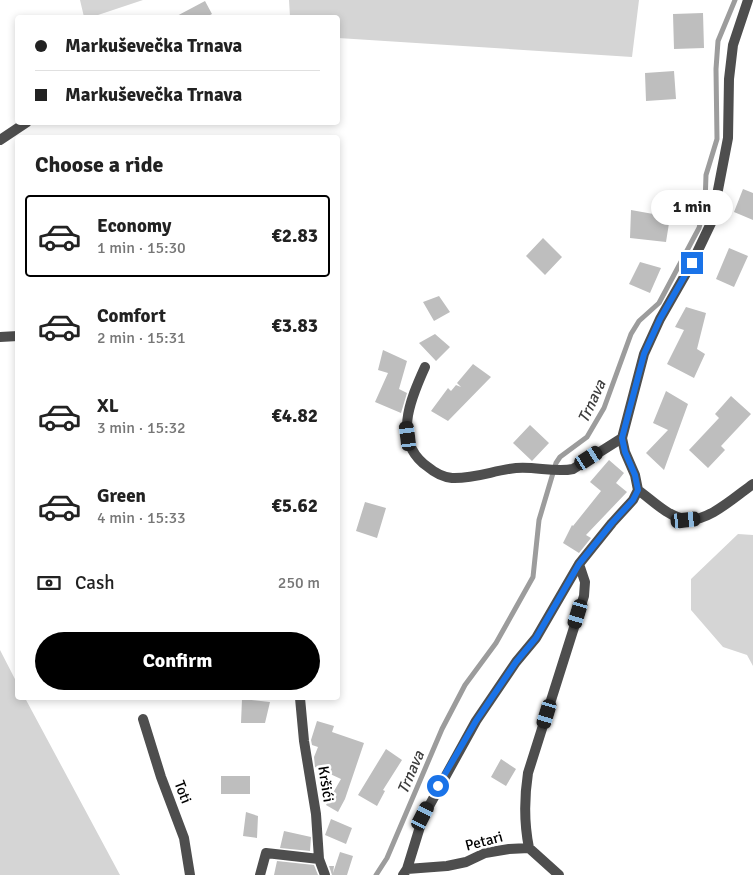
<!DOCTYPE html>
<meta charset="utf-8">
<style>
body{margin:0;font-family:Signika,sans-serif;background:#f2f2f2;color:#222;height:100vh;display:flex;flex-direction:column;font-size:19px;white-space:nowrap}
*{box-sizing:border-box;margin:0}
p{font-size:16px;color:#767676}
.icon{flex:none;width:28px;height:28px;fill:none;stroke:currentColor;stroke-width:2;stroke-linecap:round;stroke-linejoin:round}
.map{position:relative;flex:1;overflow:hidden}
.sheet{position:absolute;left:15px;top:135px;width:325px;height:565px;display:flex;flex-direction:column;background:#fff;border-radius:5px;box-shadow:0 2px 8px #0003}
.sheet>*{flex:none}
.banner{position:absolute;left:15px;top:15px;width:325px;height:110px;border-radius:5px;box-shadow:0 2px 8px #0003;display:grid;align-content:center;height:110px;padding:0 20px;background:#fff}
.end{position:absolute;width:22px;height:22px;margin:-11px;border:6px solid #1a73e8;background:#fff;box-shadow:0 0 0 2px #fff}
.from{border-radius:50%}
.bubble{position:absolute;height:35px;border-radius:18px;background:#fff;box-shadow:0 2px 8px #0003;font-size:16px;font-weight:700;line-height:35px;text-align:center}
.car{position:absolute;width:15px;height:30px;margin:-15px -8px;border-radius:6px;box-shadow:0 0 4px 1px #0007;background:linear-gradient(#222 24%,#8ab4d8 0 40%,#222 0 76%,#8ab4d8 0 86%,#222 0)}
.banner b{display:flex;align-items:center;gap:18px;height:48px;font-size:19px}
.banner b+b{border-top:1px solid #e0e0e0}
.banner i{width:12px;height:12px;background:#222}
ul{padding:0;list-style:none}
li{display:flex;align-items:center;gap:15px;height:82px;margin:0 10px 8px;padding:0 10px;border:2px solid transparent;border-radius:5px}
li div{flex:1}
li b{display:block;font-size:19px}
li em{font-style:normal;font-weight:700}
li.selected{border-color:#000}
li>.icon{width:45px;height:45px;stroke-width:1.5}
h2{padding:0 20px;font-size:22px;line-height:60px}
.pay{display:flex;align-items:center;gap:12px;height:55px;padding:0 20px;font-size:19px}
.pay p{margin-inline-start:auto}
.primary-button{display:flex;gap:10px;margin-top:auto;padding:10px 20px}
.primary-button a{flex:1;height:58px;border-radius:30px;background:#000;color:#fff;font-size:20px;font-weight:700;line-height:58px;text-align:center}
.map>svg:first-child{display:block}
.green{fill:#d5d5d5}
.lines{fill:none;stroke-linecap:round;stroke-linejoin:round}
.stream{stroke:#9c9c9c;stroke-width:5}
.building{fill:#bebebe}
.minor{stroke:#4e4e4e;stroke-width:10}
.route{stroke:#1a73e8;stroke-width:6}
.labels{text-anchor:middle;stroke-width:5;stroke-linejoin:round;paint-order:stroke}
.street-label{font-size:15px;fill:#000;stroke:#fff}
.water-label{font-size:16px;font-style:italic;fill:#3d3d3d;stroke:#fff}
</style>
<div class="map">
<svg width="753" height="875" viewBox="0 0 753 875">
<rect width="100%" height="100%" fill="#fff"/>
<!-- green -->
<path class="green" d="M80,0H143L89,18L84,17Z
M289,0H639L632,57L338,38V18L290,17Z
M738,534L753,535V666L747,655L723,647L691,610V579Z
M0,650L17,683L18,698H25L120,875H0Z"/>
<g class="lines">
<!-- stream -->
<path class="stream" d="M376,875L387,858L442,729L465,685L496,643L533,577L539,520L556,463L560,457L587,437L604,408L631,334L639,321L659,303L699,228L705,204L706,175L717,139L716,69L718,41L735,0"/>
</g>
<!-- building -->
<path class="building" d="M205,1L212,14L205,18H173Z
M703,13L704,48L674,49L673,14Z
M674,71L676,99L646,101L645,73Z
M743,189L753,193V220L734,212Z
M631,210L670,217L666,242L630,238Z
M543,238L562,257L545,275L526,256Z
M729,248L748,256L734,287L716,279Z
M640,262L661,268L650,293L629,284Z
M439,296L450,312L434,321L423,302Z
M686,307L706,313L697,349L705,354L694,378L667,364L684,330L675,327Z
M435,334L450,347L436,361L419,343Z
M383,350L407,361L399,389L407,393L401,413L375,402L388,373L378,370Z
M473,364L491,377L448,421L431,411L448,388L451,391L456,385L461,387L457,383Z
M666,391L688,404L664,470L646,453L668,430L653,423Z
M731,396L751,414L721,446L725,450L708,468L689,450L719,418L715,414Z
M530,425L549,443L532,461L513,443Z
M609,460L624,473L616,483L627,492L586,535L591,538L579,553L563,543L572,525L573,526L601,491L590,482Z
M365,502L386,508L377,538L356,531Z
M242,699L270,702L265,723H241Z
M317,721L334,726L332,732L364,743L345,799L338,812L326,805L341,779L315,767L314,757L318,747L312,745L311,740Z
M386,749L402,760L383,790L385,791L377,806L358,795Z
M501,759L516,769L506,786L491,777Z
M221,776H250V794H221Z
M246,812L258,816L257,838L243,836Z
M331,819L352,828L346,844L325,835Z
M284,831L311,837L310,851L280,848Z
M340,852L353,856L347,875H332L329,866H334L333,873Z
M277,861L314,865L318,875H274Z"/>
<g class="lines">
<!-- minor -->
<path class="minor" d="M0,140L27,122
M0,337L18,336
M425,367C410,400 392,442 428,467C435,473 443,477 452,478C474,479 495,470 516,468C535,466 555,473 573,469L622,438
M638,490C652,500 667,516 685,519C706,524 736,496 753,484
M300,698L304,741L316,814L319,859L325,875
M143,719L161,777L184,838L190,875
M529,848C524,823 524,799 528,773L584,596L585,582L579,564
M407,869L447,866L466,862L485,853L509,849L529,848L559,875
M260,875L266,853L319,859
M403,875L407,869L423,817L476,721L516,662L536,638L579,564L612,523L633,500L638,490L635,475L625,452L622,438L644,354L660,319L692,263L712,221L728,138L729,79L733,45L748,0"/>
</g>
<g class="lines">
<!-- route -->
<path class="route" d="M438,786L476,721L516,662L536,638L579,564L612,523L633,500L638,490L635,475L625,452L622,438L644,354L660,319L692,263"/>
</g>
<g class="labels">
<!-- street labels -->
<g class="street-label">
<text transform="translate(326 784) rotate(81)" y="5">Kršići</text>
<text transform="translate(183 792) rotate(69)" y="5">Toti</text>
<text transform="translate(484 841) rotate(-15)" y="5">Petari</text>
</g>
<!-- water labels -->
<g class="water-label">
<text transform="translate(591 401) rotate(-65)" y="6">Trnava</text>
<text transform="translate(410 772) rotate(-67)" y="6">Trnava</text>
</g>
</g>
</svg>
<i class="end from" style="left:438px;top:786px"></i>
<i class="end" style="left:692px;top:263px"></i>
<div class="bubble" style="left:651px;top:190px;width:82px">1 min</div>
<i class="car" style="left:408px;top:436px;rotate:353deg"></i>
<i class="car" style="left:589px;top:458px;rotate:57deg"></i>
<i class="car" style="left:686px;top:520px;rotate:84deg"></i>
<i class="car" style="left:578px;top:614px;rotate:197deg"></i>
<i class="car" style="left:547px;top:714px;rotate:197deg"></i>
<i class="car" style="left:423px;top:816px;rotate:27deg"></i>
<div class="banner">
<b><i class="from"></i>Markuševečka Trnava</b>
<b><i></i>Markuševečka Trnava</b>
</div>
<section class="sheet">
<h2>Choose a ride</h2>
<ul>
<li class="selected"><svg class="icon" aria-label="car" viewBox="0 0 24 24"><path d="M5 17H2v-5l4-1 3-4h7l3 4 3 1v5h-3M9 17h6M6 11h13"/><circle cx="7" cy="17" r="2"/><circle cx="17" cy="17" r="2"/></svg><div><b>Economy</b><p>1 min · 15:30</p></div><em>€2.83</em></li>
<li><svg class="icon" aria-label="car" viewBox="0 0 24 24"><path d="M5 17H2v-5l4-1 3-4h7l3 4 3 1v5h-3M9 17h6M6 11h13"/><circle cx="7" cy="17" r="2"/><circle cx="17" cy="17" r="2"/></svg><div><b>Comfort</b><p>2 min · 15:31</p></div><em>€3.83</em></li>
<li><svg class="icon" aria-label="car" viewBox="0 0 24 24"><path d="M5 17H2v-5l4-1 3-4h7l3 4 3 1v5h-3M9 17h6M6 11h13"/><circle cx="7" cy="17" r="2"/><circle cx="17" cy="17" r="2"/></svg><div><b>XL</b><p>3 min · 15:32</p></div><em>€4.82</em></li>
<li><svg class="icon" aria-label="car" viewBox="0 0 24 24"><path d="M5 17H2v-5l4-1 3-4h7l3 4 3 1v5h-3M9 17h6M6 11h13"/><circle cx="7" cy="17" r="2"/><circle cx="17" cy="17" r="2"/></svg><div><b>Green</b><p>4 min · 15:33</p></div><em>€5.62</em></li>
</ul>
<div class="pay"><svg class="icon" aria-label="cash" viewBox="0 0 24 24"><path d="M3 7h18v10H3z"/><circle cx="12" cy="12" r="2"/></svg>Cash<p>250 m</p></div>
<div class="primary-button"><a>Confirm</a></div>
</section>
</div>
